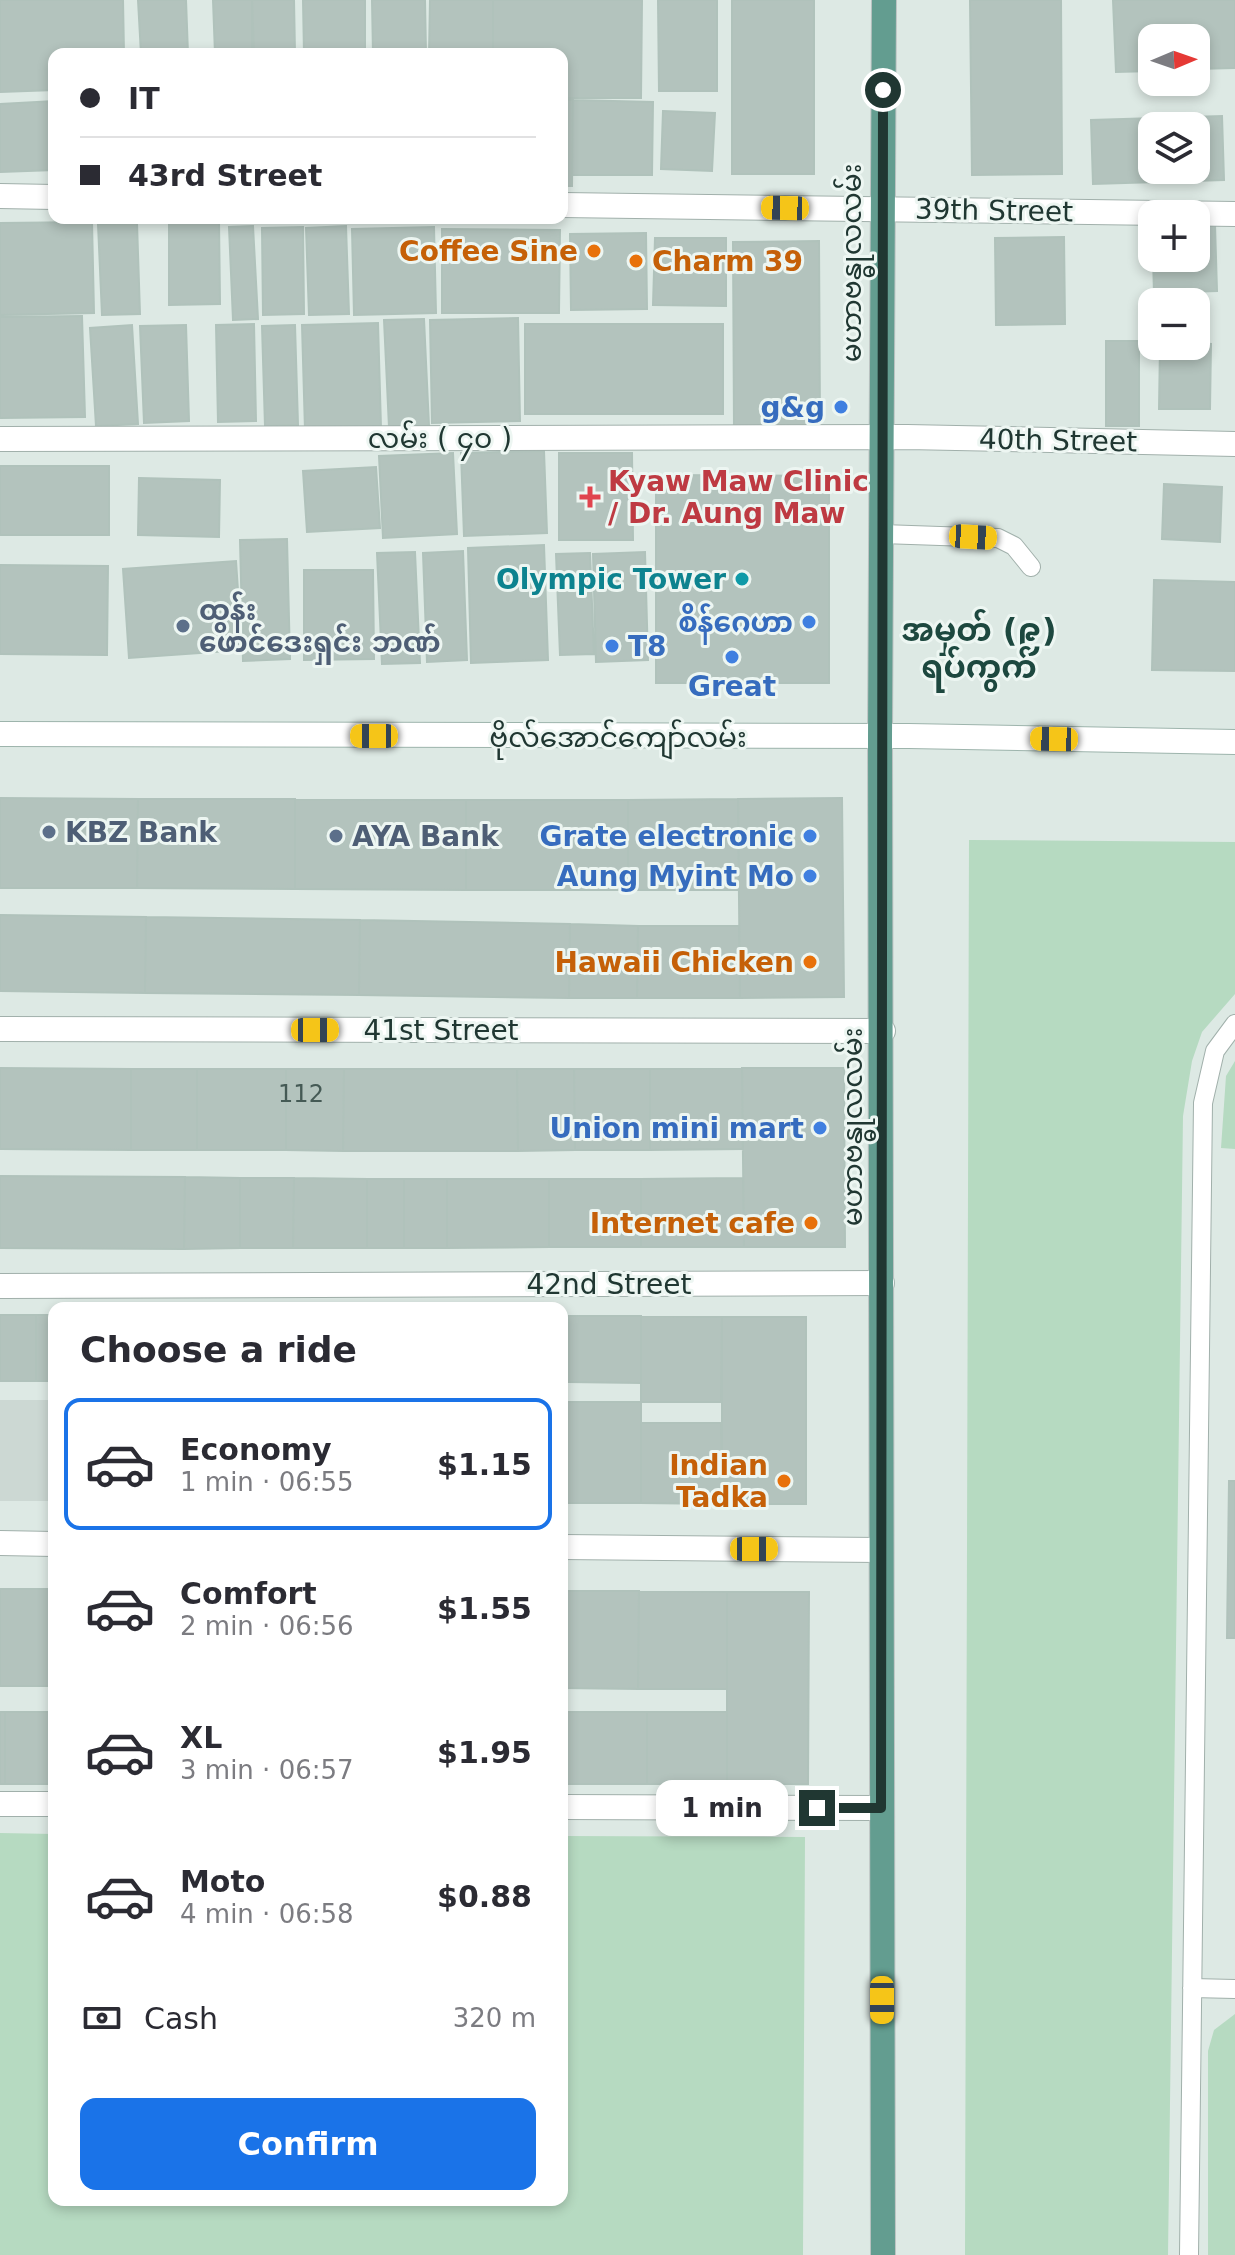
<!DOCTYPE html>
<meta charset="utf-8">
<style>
body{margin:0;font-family:"DejaVu Sans","Noto Sans Myanmar",sans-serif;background:#f7f7f7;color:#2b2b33;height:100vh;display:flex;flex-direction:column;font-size:30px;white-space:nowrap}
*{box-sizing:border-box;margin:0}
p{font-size:26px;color:#7c7c81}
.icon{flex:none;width:44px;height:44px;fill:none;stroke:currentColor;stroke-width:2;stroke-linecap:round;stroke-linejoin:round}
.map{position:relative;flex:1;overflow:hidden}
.sheet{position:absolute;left:48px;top:1302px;width:520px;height:904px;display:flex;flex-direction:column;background:#fff;border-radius:16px;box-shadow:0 4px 12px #0003}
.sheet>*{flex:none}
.banner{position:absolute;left:48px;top:48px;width:520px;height:176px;border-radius:16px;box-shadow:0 4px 12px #0003;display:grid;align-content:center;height:176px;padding:0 32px;background:#fff}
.needle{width:52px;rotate:88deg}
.tools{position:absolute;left:1138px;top:24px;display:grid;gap:16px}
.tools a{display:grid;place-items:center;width:72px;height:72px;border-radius:16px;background:#fff;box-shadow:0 4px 12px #0003;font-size:40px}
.end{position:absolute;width:36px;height:36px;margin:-18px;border:10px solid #203732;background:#fff;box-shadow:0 0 0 4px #fff}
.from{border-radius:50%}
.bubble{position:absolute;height:56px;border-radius:16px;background:#fff;box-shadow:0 4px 12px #0003;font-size:26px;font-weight:600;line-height:56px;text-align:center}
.car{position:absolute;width:24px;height:48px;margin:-24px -12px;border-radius:10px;box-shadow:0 0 6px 2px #0007;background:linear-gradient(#f5c518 24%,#345 0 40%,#f5c518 0 76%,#345 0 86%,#f5c518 0)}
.banner b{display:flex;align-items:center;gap:28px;height:76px;font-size:30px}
.banner b+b{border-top:2px solid #e1e1e2}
.banner i{width:20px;height:20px;background:#2b2b33}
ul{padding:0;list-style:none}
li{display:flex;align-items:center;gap:24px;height:132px;margin:0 16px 12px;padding:0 16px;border:4px solid transparent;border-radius:16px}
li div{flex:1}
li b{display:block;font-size:30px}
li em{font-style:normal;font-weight:600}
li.selected{border-color:#1a73e8}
li>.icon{width:72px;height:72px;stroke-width:1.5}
h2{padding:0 32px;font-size:36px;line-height:96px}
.pay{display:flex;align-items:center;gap:20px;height:88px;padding:0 32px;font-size:30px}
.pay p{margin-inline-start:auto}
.cta{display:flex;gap:16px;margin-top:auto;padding:16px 32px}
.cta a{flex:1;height:92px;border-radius:16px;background:#1a73e8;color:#fff;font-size:32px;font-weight:600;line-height:92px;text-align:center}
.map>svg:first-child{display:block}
.built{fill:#ccd8d3}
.green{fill:#b6dac1}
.building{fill:#b3c3bd;stroke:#b0c2bb;stroke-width:2;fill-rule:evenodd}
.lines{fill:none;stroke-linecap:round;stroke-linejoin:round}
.service-casing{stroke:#a1b0ab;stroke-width:20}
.minor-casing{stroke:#a1b0ab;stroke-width:26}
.tertiary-casing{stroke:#a1b0ab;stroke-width:26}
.secondary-casing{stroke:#9db4ac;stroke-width:26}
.primary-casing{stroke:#bcc3c2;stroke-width:26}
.service{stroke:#fff;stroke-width:18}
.minor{stroke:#fff;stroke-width:24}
.tertiary{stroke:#fff;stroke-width:24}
.secondary{stroke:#fff;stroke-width:24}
.primary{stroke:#639d90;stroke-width:24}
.route{stroke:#203732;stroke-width:10}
.food-dot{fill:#e8710a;stroke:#edf6f2;stroke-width:3}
.shop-dot{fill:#3f7fe0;stroke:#edf6f2;stroke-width:3}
.health-dot{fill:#e0444e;stroke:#edf6f2;stroke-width:3}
.culture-dot{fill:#0f9aa8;stroke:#edf6f2;stroke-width:3}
.service-dot{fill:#5c6f8a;stroke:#edf6f2;stroke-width:3}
.labels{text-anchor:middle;stroke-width:6;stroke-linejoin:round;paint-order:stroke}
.number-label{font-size:24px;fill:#455a55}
.street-label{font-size:28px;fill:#203732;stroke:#edf6f2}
.food-label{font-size:28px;font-weight:bold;fill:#c56008;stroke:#edf6f2;text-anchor:end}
.shop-label{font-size:28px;font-weight:bold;fill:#366cbe;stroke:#edf6f2;text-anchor:end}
.health-label{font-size:28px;font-weight:bold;fill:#be3a42;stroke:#edf6f2;text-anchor:start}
.culture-label{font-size:28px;font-weight:bold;fill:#0d838f;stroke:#edf6f2;text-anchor:end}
.service-label{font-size:28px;font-weight:bold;fill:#4e5e75;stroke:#edf6f2;text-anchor:start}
.quarter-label{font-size:32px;font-weight:bold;fill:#1d483f;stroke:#edf6f2}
</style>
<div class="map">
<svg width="1235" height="2255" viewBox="0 0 1235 2255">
<rect width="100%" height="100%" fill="#dde9e4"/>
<!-- built -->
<path class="built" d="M0,1400H54V1501H0Z"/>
<!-- green -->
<path class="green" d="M969,840L1235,842V994L1202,1032L1192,1061L1183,1116L1168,2255H965Z
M1235,1061V1149L1221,1148L1226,1076Z
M0,1833L54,1834V2200H562V1836L805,1837L803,2255H0Z
M1235,2014V2255H1208V2051L1214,2030Z"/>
<!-- building -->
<path class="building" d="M0,0H123L124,54H54V90L0,92Z
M138,0H186L188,54H141Z
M213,0H252L254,54H215Z
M252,0H294L295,54H252Z
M303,0H365V54H304Z
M372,0H425L426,54H373Z
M430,0H493V54H429Z
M493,0H642L641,98H562V54H493Z
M658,0H717V91H659Z
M732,0H814V174H732Z
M970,0H1061L1062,174L972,175Z
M1113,0H1235V68L1196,69V38H1152V71L1116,72Z
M562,100H573L572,186H562Z
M573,100L653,102L652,175H572Z
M54,101V170L0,172V104Z
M663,111L715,113L712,171L661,169Z
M1222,116L1224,180L1093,184L1091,120ZM1152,126H1196V170H1152Z
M219,220L220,304L169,305V221Z
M92,222L94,313L0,315V223Z
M137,223L140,314L102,315L98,224Z
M1215,225L1217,291L1154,293L1153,258H1196V226Z
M253,226L258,319L233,320L229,227Z
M346,226L349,314L309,315L306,228Z
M303,227L304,314L263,315L262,228Z
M434,227L436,313L354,315L352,229Z
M442,229L560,230L559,313H442Z
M646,233L647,309L571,310L570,234Z
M1064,237L1065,324L996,325L995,238Z
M655,238H726V306L653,305Z
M819,241L820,427L734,428L733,242Z
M82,316L85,417L0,418V317Z
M518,318L520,421L432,423L430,320Z
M424,319L429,426L389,427L384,320Z
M378,323L381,428L305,430L302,325Z
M254,324L256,421L218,422L216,325Z
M525,324H723V414H525Z
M132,325L138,424L96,426L90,328Z
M186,325L189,421L144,423L140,326Z
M295,325L298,425L265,426L262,326Z
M1106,341H1139V426H1106Z
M1196,343L1211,344L1210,409H1159L1160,346Z
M544,451L547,533L464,536L461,453Z
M453,453L457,534L383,538L379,456Z
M559,453H632L633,540H559Z
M0,466H109V535H0Z
M376,467L380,528L307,532L303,471Z
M656,475L829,476V683H656Z
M139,478L220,480L219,537L138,535Z
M1164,484L1222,487L1220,542L1162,539Z
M287,539L290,659L243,661L240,540Z
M544,545L548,660L471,663L468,548Z
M463,551L467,660L427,662L423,553Z
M415,552L420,663L382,664L377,553Z
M645,552L648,660L596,662L593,554Z
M590,553L594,654L560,655L556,554Z
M236,561L242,650L129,658L123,569Z
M0,565L108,566L107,655L0,654Z
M304,570H373L374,659L304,660Z
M1154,580L1235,582V671L1152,670Z
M0,798L138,799L137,888H0Z
M842,798L844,997L740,998L738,799Z
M138,799H295V889L137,888Z
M295,799L466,800V890L295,889Z
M738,799L739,890H628V800Z
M466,800H628V890H466Z
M0,915L146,917L145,993L0,991Z
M146,917L360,920L359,995L145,993Z
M360,920L570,924L569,998L359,995Z
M570,924L638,926L637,998H569Z
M638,926H739L740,998H637Z
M0,1068L131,1069V1150L0,1149Z
M742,1068H844L845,1247H744Z
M742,1068L743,1149L650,1150V1069Z
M131,1069H197V1150H131Z
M197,1069H286V1150H197Z
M286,1069H344L343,1151L286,1150Z
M344,1069H517L518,1151H343Z
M517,1069H574L575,1150L518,1151Z
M574,1069H650V1150H575Z
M0,1176L185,1177L184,1249L0,1248Z
M185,1177L240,1178V1248L184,1249Z
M240,1178H294L293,1248H240Z
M294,1178L367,1179V1248H293Z
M743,1178L744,1247H641V1179Z
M367,1179H404V1248H367Z
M404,1179H447V1248H404Z
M447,1179H549V1247L447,1248Z
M549,1179H641V1247H549Z
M0,1315H36V1381H0Z
M36,1315H54V1381H36Z
M569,1316H641V1383L569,1382Z
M641,1316L722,1317L721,1402H641Z
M722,1317H806V1504H722Z
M562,1402H641V1503H562Z
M641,1423H721L722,1504L641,1503Z
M1229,1481H1235V1638H1227Z
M0,1589H54V1686H0Z
M562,1591H639L638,1689L562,1688Z
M639,1591L727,1592V1689H638Z
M727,1592H809L808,1784H727Z
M0,1712H5V1784H0Z
M5,1712H54V1784H5Z
M562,1712H647V1784H562Z
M647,1712H727V1784H647Z"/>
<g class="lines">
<defs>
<path id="service" d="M882,534L998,538L1014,546L1031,567
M1192,1988L1235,1989
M1189,2255L1203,1103L1215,1051L1235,1024"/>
<path id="minor" d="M0,196L54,197
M562,205L1235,214
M0,439L907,437L1235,444
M0,1029L883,1031
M0,1286L882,1283
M0,1804H54
M562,1807L881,1808"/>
<path id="tertiary" d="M0,1543L54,1544
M562,1547L881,1550"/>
<path id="secondary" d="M0,734L909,736L1235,742"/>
<path id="primary" d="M883,2255L880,738L884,0"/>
</defs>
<!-- service casing -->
<use href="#service" class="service-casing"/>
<!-- minor casing -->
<use href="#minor" class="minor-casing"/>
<!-- tertiary casing -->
<use href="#tertiary" class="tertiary-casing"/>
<!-- secondary casing -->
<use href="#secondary" class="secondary-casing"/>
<!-- primary casing -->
<use href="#primary" class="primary-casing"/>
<!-- service -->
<use href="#service" class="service"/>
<!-- minor -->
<use href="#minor" class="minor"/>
<!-- tertiary -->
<use href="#tertiary" class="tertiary"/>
<!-- secondary -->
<use href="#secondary" class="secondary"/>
<!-- primary -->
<use href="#primary" class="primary"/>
</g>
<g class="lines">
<!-- route -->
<path class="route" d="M817,1808H881L883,90"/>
</g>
<!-- markers -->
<g class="food-dot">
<circle cx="594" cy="251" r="8"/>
<circle cx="636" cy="261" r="8"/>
<circle cx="810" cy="962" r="8"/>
<circle cx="811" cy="1223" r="8"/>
<circle cx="784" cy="1481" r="8"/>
</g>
<g class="shop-dot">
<circle cx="841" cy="407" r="8"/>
<circle cx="809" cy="622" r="8"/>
<circle cx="612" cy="646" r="8"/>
<circle cx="732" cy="657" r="8"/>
<circle cx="810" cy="836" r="8"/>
<circle cx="810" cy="876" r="8"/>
<circle cx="820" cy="1128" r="8"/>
</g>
<path class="health-dot" d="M586 485h8v8h8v8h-8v8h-8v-8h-8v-8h8z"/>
<circle class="culture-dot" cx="742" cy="579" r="8"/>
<g class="service-dot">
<circle cx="183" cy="626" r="8"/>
<circle cx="49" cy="832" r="8"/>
<circle cx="336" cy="836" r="8"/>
</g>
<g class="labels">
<!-- number labels -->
<g class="number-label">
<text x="301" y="1102">112</text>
</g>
<!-- street labels -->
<g class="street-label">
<text transform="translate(994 210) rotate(1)" y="10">39th Street</text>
<text transform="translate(851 263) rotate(-90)" y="10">မဟာဗန္ဓုလလမ်း</text>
<text x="440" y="448">လမ်း ( ၄၀ )</text>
<text transform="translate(1058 440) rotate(1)" y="10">40th Street</text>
<text x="618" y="747">ဗိုလ်အောင်ကျော်လမ်း</text>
<text x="441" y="1040">41st Street</text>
<text transform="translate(852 1127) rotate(-90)" y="10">မဟာဗန္ဓုလလမ်း</text>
<text x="609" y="1294">42nd Street</text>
</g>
<!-- food labels -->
<g class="food-label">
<text x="578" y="261">Coffee Sine</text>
<text x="652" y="271" text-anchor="start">Charm 39</text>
<text x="794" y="972">Hawaii Chicken</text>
<text x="795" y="1233">Internet cafe</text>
<text x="768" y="1475">Indian<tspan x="768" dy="32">Tadka</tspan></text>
</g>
<!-- shop labels -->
<g class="shop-label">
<text x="825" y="417">g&amp;g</text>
<text x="793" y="632">စိန်ဂေဟာ</text>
<text x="628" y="656" text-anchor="start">T8</text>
<text x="732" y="696" text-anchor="middle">Great</text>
<text x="794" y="846">Grate electronic</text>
<text x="794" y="886">Aung Myint Mo</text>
<text x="804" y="1138">Union mini mart</text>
</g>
<!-- health labels -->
<g class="health-label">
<text x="608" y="491">Kyaw Maw Clinic<tspan x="608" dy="32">/ Dr. Aung Maw</tspan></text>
</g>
<!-- culture labels -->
<g class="culture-label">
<text x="726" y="589">Olympic Tower</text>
</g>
<!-- service labels -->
<g class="service-label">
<text x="199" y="620">ထွန်း<tspan x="199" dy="32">ဖောင်ဒေးရှင်း ဘဏ်</tspan></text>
<text x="65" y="842">KBZ Bank</text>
<text x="352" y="846">AYA Bank</text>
</g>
<!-- quarter labels -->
<g class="quarter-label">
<text x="979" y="641">အမှတ် (၉)<tspan x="979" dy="37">ရပ်ကွက်</tspan></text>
</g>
</g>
</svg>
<div class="tools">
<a><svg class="needle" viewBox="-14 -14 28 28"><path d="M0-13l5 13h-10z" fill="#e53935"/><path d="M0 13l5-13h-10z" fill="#7c7c81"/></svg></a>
<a><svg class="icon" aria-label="layers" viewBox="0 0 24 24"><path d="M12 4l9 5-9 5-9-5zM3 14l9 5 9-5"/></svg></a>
<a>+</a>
<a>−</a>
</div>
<i class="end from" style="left:883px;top:90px"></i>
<i class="end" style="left:817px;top:1808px"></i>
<div class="bubble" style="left:656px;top:1780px;width:132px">1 min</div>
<i class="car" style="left:785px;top:208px;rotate:271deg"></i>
<i class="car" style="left:973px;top:537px;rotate:93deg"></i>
<i class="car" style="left:374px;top:736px;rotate:270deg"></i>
<i class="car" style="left:1054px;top:739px;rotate:271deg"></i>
<i class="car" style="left:315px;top:1030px;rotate:90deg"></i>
<i class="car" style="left:754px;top:1549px;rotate:90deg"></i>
<i class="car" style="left:882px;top:2000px;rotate:180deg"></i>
<div class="banner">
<b><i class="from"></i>IT</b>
<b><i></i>43rd Street</b>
</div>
<section class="sheet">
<h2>Choose a ride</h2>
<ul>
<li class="selected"><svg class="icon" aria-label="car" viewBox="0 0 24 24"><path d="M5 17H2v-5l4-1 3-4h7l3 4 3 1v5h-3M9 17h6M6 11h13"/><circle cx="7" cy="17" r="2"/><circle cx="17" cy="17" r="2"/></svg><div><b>Economy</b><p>1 min · 06:55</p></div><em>$1.15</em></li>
<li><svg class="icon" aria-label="car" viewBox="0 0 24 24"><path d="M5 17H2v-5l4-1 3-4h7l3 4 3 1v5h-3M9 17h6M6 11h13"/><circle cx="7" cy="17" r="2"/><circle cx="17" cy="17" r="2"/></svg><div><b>Comfort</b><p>2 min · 06:56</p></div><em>$1.55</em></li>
<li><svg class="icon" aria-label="car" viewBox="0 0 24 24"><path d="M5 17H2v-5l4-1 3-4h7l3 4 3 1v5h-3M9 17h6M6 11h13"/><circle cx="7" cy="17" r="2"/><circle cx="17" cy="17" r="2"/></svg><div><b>XL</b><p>3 min · 06:57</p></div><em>$1.95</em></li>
<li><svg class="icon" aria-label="car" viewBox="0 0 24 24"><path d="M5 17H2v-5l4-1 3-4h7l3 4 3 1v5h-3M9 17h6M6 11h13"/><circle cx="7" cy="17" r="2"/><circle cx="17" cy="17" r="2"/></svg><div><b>Moto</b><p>4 min · 06:58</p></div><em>$0.88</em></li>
</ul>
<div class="pay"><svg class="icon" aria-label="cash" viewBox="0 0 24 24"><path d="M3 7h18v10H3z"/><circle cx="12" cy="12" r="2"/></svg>Cash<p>320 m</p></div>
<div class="cta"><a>Confirm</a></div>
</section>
</div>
